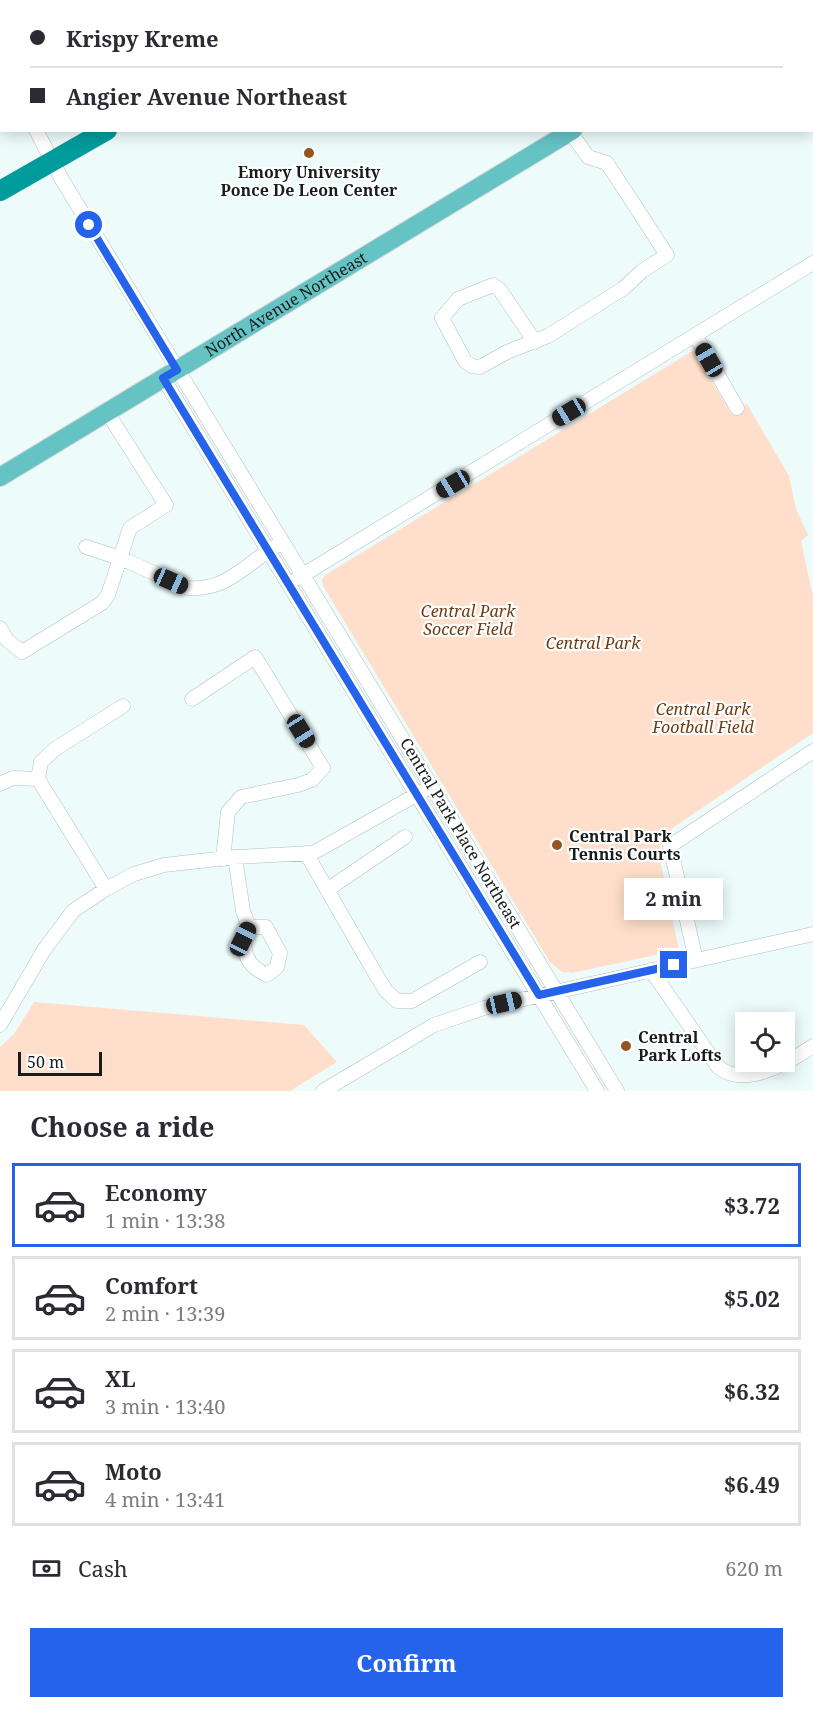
<!DOCTYPE html>
<meta charset="utf-8">
<style>
body{margin:0;font-family:"Noto Serif",serif;background:#f2f2f3;color:#2b2b33;height:100vh;display:flex;flex-direction:column;font-size:22px;white-space:nowrap}
*{box-sizing:border-box;margin:0}
p{font-size:20px;color:#7c7c81}
.icon{flex:none;width:33px;height:33px;fill:none;stroke:currentColor;stroke-width:2;stroke-linecap:round;stroke-linejoin:round}
.map{position:relative;height:1091px;overflow:hidden}
.sheet{display:flex;flex-direction:column;background:#fff;flex:1}
.sheet>*{flex:none}
.hud{position:absolute;left:0px;top:0px;width:813px;height:132px;box-shadow:0 3px 15px #0003;display:grid;align-content:center;height:132px;padding:0 30px;background:#fff}
.controls{position:absolute;left:735px;top:1012px;display:grid;gap:12px}
.controls a{display:grid;place-items:center;width:60px;height:60px;border-radius:0px;background:#fff;box-shadow:0 3px 15px #0003;font-size:30px}
.scale{position:absolute;left:18px;bottom:15px;width:84px;box-sizing:border-box;padding-left:6px;border:3px solid #171c1c;border-top:0;font-size:16px;line-height:21px;white-space:nowrap;color:#171c1c;-webkit-text-stroke:4px #fff;paint-order:stroke}
.end{position:absolute;width:27px;height:27px;margin:-14px;border:8px solid #2563eb;background:#fff;box-shadow:0 0 0 3px #fff}
.from{border-radius:50%}
.bubble{position:absolute;height:42px;border-radius:0px;background:#fff;box-shadow:0 3px 15px #0003;font-size:20px;font-weight:700;line-height:42px;text-align:center}
.car{position:absolute;width:18px;height:36px;margin:-18px -9px;border-radius:8px;box-shadow:0 0 4px 2px #0007;background:linear-gradient(#222 24%,#8ab4d8 0 40%,#222 0 76%,#8ab4d8 0 86%,#222 0)}
.hud b{display:flex;align-items:center;gap:21px;height:57px;font-size:22px}
.hud b+b{border-top:2px solid #e1e1e2}
.hud i{width:15px;height:15px;background:#2b2b33}
ul{padding:0;list-style:none}
li{display:flex;align-items:center;gap:18px;height:84px;margin:0 12px 9px;padding:0 18px;border:3px solid #e1e1e2;border-radius:0px}
li div{flex:1}
li b{display:block;font-size:22px}
li em{font-style:normal;font-weight:700}
li.current{border-color:#2563eb}
li>.icon{width:54px;height:54px;stroke-width:1.5}
h2{padding:0 30px;font-size:27px;line-height:72px}
.pay{display:flex;align-items:center;gap:15px;height:66px;padding:0 30px;font-size:22px}
.pay p{margin-inline-start:auto}
.primary-button{display:flex;gap:12px;margin-top:auto;padding:12px 30px}
.primary-button a{flex:1;height:69px;border-radius:0px;background:#2563eb;color:#fff;font-size:24px;font-weight:700;line-height:69px;text-align:center}
.map>svg:first-child{display:block}
.built{fill:#d9f1f0}
.green{fill:#ffdfcb}
.lines{fill:none;stroke-linecap:round;stroke-linejoin:round}
.minor-casing{stroke:#b0bebe;stroke-width:15}
.major-casing{stroke:#d5d6d6;stroke-width:20}
.highway-casing{stroke:#d5d6d6;stroke-width:21}
.minor{stroke:#fff;stroke-width:14}
.major{stroke:#66c3c4;stroke-width:18}
.highway{stroke:#009b9c;stroke-width:20}
.route{stroke:#2563eb;stroke-width:8}
.poi-dot{fill:#955420;stroke:#fff;stroke-width:2}
.labels{text-anchor:middle;stroke-width:4.5;stroke-linejoin:round;paint-order:stroke}
.poi-label{font-size:16px;font-weight:bold;fill:#171c1c;stroke:#fff;text-anchor:start}
.street-label{font-size:16px;fill:#171c1c;stroke:#fff}
.park-label{font-size:16px;font-style:italic;fill:#6d3b11;stroke:#fff}
</style>
<div class="map">
<svg width="813" height="1091" viewBox="0 0 813 1091">
<rect width="100%" height="100%" fill="#edfbfb"/>
<!-- built -->
<path class="built" d="M504,0H735L505,2Z"/>
<!-- green -->
<path class="green" d="M694,350L731,414L747,404L789,476L796,509L808,535L801,541L813,596V733L674,827L662,838L659,855L679,950L572,973L562,972L550,962L323,586L322,579L325,575Z
M34,1002L304,1025L337,1062L290,1091H0V1047L14,1034Z"/>
<g class="lines">
<defs>
<path id="minor" d="M286,0L287,2
M487,0L488,2
M0,72L2,74
M36,130L61,178L617,1091
M695,335L737,408
M535,342L500,290L493,285L458,299L442,318L465,361L472,366L480,367L507,352L548,336L624,288L642,271L667,255L607,163L588,157L569,130
M163,378L597,1091
M86,547L120,558L188,588C227,591 244,565 276,546
M298,578L813,263
M0,628L7,640L22,652L102,603L108,595L130,528L166,505L107,412
M192,699L255,657L323,768L312,780L298,785L241,797L228,812L223,859
M38,779L41,762L55,749L123,706
M0,784L13,778L38,779L106,889
M306,853L375,973L386,991L397,1001H412L480,962
M235,857L243,911L249,927C239,948 246,966 267,975L277,967L280,953L266,927H249
M327,890L405,837
M696,960L670,846L813,751
M651,970L718,1067C745,1089 789,1062 813,1046
M0,1025L44,950L73,911L106,889L134,874L164,865L235,857L313,853L423,791
M323,1091L434,1025L484,1008L813,934"/>
<g id="major">
<path d="M784,2L787,0"/>
<path id="s1" d="M0,477L573,130"/>
</g>
<path id="highway" d="M380,2L382,0
M0,191L107,130"/>
</defs>
<!-- minor casing -->
<use href="#minor" class="minor-casing"/>
<!-- major casing -->
<use href="#major" class="major-casing"/>
<!-- highway casing -->
<use href="#highway" class="highway-casing"/>
<!-- minor -->
<use href="#minor" class="minor"/>
<!-- major -->
<use href="#major" class="major"/>
<!-- highway -->
<use href="#highway" class="highway"/>
</g>
<g class="lines">
<!-- route -->
<path class="route" d="M89,225L177,370L163,378L172,393L539,995L674,965"/>
</g>
<!-- markers -->
<g class="poi-dot">
<circle cx="309" cy="153" r="6"/>
<circle cx="557" cy="845" r="6"/>
<circle cx="626" cy="1046" r="6"/>
</g>
<g class="labels">
<!-- poi labels -->
<g class="poi-label">
<text x="309" y="178" text-anchor="middle">Emory University<tspan x="309" dy="18">Ponce De Leon Center</tspan></text>
<text x="569" y="842">Central Park<tspan x="569" dy="18">Tennis Courts</tspan></text>
<text x="638" y="1043">Central<tspan x="638" dy="18">Park Lofts</tspan></text>
</g>
<!-- street labels -->
<g class="street-label">
<text dy="6" stroke="none"><textPath href="#s1" startOffset="334">North Avenue Northeast</textPath></text>
<text transform="translate(461 833) rotate(59)" y="6">Central Park Place Northeast</text>
</g>
<!-- park labels -->
<g class="park-label">
<text x="468" y="617">Central Park<tspan x="468" dy="18">Soccer Field</tspan></text>
<text x="593" y="649">Central Park</text>
<text x="703" y="715">Central Park<tspan x="703" dy="18">Football Field</tspan></text>
</g>
</g>
</svg>
<div class="controls">
<a><svg class="icon" aria-label="locate" viewBox="0 0 24 24"><circle cx="12" cy="12" r="6"/><path d="M12 2v4M12 18v4M2 12h4M18 12h4"/></svg></a>
</div>
<div class="scale">50 m</div>
<i class="end from" style="left:89px;top:225px"></i>
<i class="end" style="left:674px;top:965px"></i>
<div class="bubble" style="left:624px;top:878px;width:99px">2 min</div>
<i class="car" style="left:709px;top:360px;rotate:330deg"></i>
<i class="car" style="left:569px;top:412px;rotate:239deg"></i>
<i class="car" style="left:453px;top:484px;rotate:239deg"></i>
<i class="car" style="left:171px;top:581px;rotate:114deg"></i>
<i class="car" style="left:301px;top:731px;rotate:148deg"></i>
<i class="car" style="left:243px;top:939px;rotate:26deg"></i>
<i class="car" style="left:504px;top:1003px;rotate:77deg"></i>
<div class="hud">
<b><i class="from"></i>Krispy Kreme</b>
<b><i></i>Angier Avenue Northeast</b>
</div>
</div>
<section class="sheet">
<h2>Choose a ride</h2>
<ul>
<li class="current"><svg class="icon" aria-label="car" viewBox="0 0 24 24"><path d="M5 17H2v-5l4-1 3-4h7l3 4 3 1v5h-3M9 17h6M6 11h13"/><circle cx="7" cy="17" r="2"/><circle cx="17" cy="17" r="2"/></svg><div><b>Economy</b><p>1 min · 13:38</p></div><em>$3.72</em></li>
<li><svg class="icon" aria-label="car" viewBox="0 0 24 24"><path d="M5 17H2v-5l4-1 3-4h7l3 4 3 1v5h-3M9 17h6M6 11h13"/><circle cx="7" cy="17" r="2"/><circle cx="17" cy="17" r="2"/></svg><div><b>Comfort</b><p>2 min · 13:39</p></div><em>$5.02</em></li>
<li><svg class="icon" aria-label="car" viewBox="0 0 24 24"><path d="M5 17H2v-5l4-1 3-4h7l3 4 3 1v5h-3M9 17h6M6 11h13"/><circle cx="7" cy="17" r="2"/><circle cx="17" cy="17" r="2"/></svg><div><b>XL</b><p>3 min · 13:40</p></div><em>$6.32</em></li>
<li><svg class="icon" aria-label="car" viewBox="0 0 24 24"><path d="M5 17H2v-5l4-1 3-4h7l3 4 3 1v5h-3M9 17h6M6 11h13"/><circle cx="7" cy="17" r="2"/><circle cx="17" cy="17" r="2"/></svg><div><b>Moto</b><p>4 min · 13:41</p></div><em>$6.49</em></li>
</ul>
<div class="pay"><svg class="icon" aria-label="cash" viewBox="0 0 24 24"><path d="M3 7h18v10H3z"/><circle cx="12" cy="12" r="2"/></svg>Cash<p>620 m</p></div>
<div class="primary-button"><a>Confirm</a></div>
</section>
